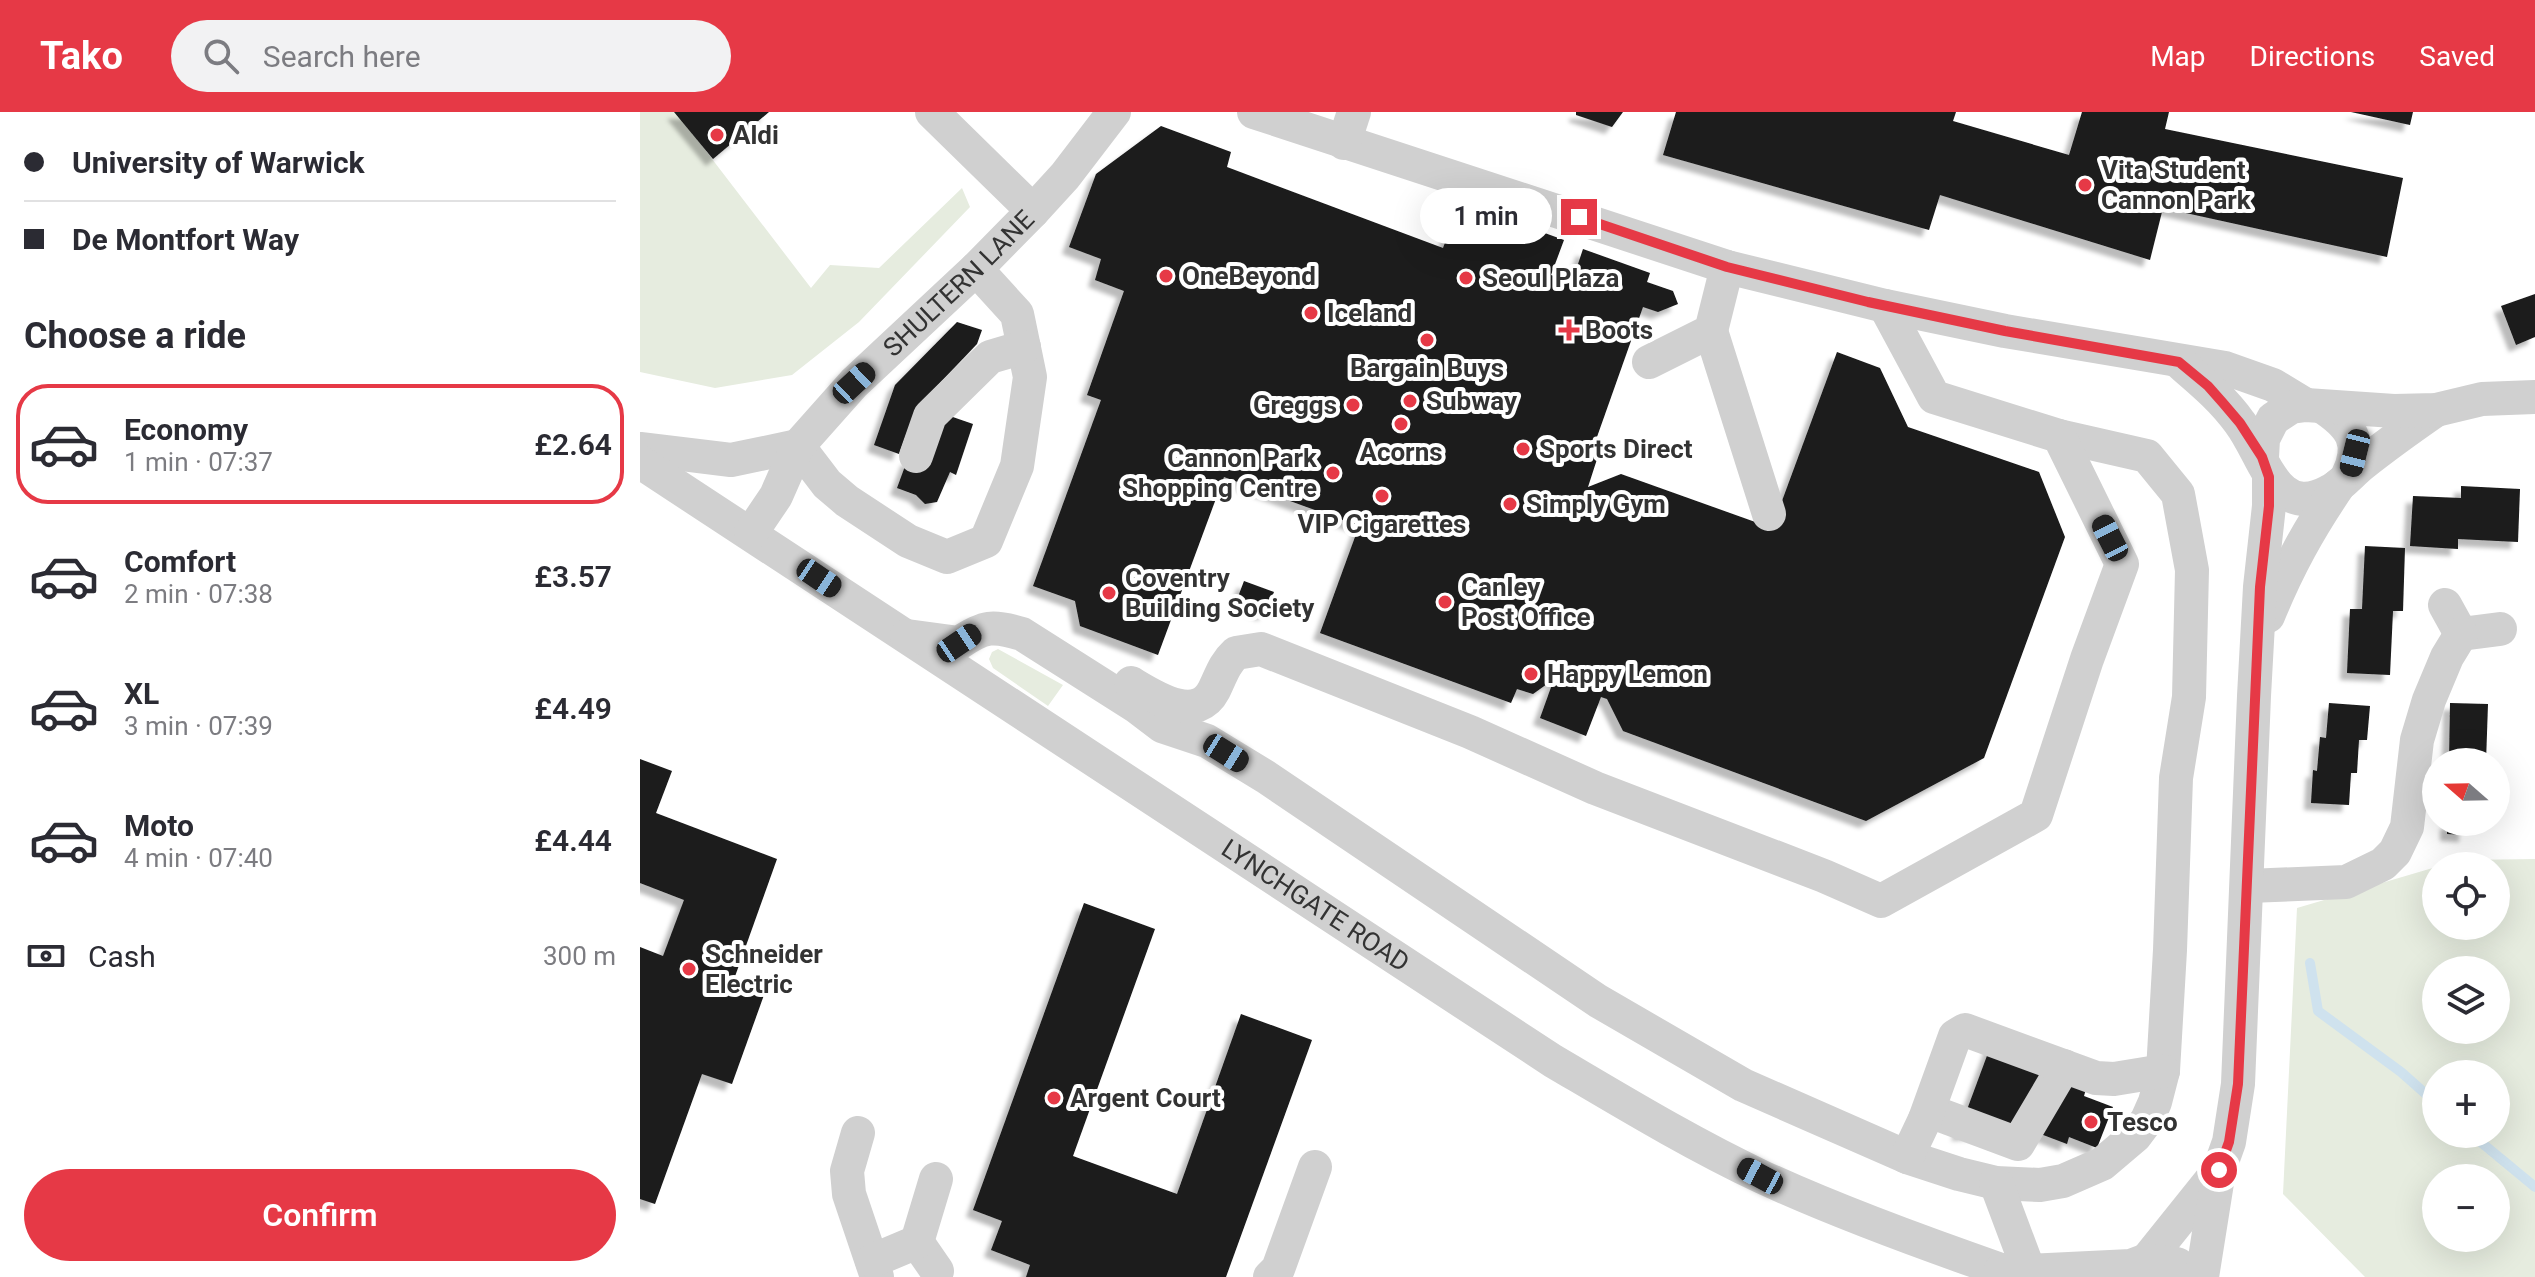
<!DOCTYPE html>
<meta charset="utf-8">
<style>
body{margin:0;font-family:Roboto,sans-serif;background:#f2f2f3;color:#2b2b33;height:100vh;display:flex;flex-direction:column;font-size:30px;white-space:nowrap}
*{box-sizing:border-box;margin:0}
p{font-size:26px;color:#7c7c81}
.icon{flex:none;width:44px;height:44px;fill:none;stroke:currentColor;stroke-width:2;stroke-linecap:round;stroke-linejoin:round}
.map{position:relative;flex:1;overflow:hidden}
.sheet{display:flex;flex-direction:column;background:#fff;width:640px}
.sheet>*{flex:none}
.guide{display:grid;align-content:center;height:176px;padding:0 24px;background:#fff}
.needle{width:52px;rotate:290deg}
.fabs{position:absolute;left:1782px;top:636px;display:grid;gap:16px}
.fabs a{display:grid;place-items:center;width:88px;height:88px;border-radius:50%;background:#fff;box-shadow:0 8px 32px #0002;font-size:40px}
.end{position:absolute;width:36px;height:36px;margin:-18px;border:10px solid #e63946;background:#fff;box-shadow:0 0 0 4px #fff}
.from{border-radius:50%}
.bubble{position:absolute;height:56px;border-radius:28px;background:#fff;box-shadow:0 8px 32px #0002;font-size:26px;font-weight:600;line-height:56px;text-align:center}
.car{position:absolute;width:24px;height:48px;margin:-24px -12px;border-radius:10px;box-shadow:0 0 6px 2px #0007;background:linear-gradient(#222 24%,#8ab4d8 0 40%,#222 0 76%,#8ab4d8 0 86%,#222 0)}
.guide b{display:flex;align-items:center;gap:28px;height:76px;font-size:30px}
.guide b+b{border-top:2px solid #e1e1e2}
.guide i{width:20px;height:20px;background:#2b2b33}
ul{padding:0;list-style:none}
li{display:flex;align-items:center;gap:24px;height:120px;margin:0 16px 12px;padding:0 8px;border:4px solid transparent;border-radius:32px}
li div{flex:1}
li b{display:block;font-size:30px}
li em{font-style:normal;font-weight:600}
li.on{border-color:#e63946}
li>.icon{width:72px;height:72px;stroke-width:1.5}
h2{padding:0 24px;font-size:36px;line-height:96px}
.pay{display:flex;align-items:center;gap:20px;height:88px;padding:0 24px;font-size:30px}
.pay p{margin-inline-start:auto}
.button{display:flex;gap:16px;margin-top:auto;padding:16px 24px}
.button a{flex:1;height:92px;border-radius:48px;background:#e63946;color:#fff;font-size:32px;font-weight:600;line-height:92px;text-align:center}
header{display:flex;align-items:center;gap:48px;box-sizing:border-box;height:112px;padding:0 40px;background:#e63946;color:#fff}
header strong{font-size:38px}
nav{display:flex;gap:44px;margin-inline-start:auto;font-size:28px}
.search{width:560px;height:72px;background:#f2f2f3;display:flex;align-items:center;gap:20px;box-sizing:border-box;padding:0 28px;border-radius:44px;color:#7c7c81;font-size:30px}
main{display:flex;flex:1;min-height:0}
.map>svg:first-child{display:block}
.green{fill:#e6ecdf;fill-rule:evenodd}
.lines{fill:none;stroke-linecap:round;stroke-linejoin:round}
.stream{stroke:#cfe2ee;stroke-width:10}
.building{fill:#1a1a1a;filter:url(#shadow)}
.minor{stroke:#d0d0d0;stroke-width:34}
.route{stroke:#e63946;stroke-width:10}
.poi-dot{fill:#e63946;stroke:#fff;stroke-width:3}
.labels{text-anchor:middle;stroke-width:8;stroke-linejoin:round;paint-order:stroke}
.poi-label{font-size:26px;font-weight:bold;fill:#333;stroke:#fff;text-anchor:start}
.street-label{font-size:26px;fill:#333;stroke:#fff}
</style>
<header>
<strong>Tako</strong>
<div class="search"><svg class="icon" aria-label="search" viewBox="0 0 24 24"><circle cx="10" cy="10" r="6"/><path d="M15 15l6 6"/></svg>Search here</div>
<nav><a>Map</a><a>Directions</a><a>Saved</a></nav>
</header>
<main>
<section class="sheet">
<div class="guide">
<b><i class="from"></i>University of Warwick</b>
<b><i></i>De Montfort Way</b>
</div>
<h2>Choose a ride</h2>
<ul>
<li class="on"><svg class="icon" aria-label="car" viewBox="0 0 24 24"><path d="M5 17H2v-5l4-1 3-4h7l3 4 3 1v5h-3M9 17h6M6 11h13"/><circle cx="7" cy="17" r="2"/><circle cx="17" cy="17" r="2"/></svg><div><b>Economy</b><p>1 min · 07:37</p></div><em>£2.64</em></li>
<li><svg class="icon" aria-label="car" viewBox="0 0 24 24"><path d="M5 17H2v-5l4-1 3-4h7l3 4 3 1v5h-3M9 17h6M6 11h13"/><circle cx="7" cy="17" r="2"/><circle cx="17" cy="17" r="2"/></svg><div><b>Comfort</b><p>2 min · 07:38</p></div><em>£3.57</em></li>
<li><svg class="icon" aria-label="car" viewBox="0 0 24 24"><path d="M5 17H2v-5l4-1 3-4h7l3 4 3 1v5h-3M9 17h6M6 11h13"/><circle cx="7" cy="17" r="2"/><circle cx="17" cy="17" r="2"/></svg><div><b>XL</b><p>3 min · 07:39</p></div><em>£4.49</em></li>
<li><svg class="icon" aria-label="car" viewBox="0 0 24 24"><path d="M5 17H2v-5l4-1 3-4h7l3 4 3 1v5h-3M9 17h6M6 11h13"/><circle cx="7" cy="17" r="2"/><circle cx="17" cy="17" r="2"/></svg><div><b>Moto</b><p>4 min · 07:40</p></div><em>£4.44</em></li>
</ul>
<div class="pay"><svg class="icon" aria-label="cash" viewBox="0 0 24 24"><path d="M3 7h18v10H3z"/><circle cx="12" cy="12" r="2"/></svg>Cash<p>300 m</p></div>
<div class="button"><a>Confirm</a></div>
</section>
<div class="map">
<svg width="1895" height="1165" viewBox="0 0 1895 1165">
<defs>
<filter id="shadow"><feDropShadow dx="-7" dy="7" stdDeviation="2" flood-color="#0004"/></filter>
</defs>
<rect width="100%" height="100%" fill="#fff"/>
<!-- green -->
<path class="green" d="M0,0H36L171,176L190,153L239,156L322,76L330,95L219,210L152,263L75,276L0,260Z
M358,537L423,573L408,594L353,556L349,547L352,540Z
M1895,747V1165H1725L1643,1082L1657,796L1796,755V814H1856V754H1800L1822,748ZM1796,858H1856V918H1796ZM1796,962H1856V1022H1796ZM1796,1066H1856V1126H1796Z"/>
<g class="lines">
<!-- stream -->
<path class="stream" d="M1670,851L1678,899L1761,960L1796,991
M1831,1022L1895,1075"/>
</g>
<!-- building -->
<path class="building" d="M34,0H129L73,47Z
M936,0H983L972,15L936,3Z
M1036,0H1316L1313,9L1429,43L1442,0H1529L1525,17L1763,66L1747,145L1523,96L1510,148L1300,83L1289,118L1023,43Z
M1711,0H1773L1770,13Z
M521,14L591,40L587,55L803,136L820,90L924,128L911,163L932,170L943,137L1010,161L1007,170L1033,179L1038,192L1018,200L1003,195L952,339L959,341L948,375L981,362L1132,416L1197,240L1240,256L1268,315L1399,360L1425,425L1344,646L1226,709L983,619L967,587L961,585L946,624L900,606L914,567L893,582L877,577L871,591L680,521L719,414L584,365L518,543L440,514L435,489L393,474L461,288L447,283L484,179L455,168L461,147L429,135L456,62Z
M1895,182V225L1876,233L1861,194Z
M317,210L342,218L337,232L276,296L259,342L234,333L255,273Z
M307,303L333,312L316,363L310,360L297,390L285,392L276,383L257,376L268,346L290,353Z
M1821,374L1880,377L1878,430L1818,427V437L1770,434L1773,384L1821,386Z
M1725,434L1765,436L1763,499H1753L1750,563L1707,561L1710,497H1722Z
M604,469L634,480L625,502L596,490Z
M1689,591L1730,594L1727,628H1719L1717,661H1711L1709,693L1671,691L1673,658L1677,659L1680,625L1686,626Z
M1810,591L1848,592L1846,650H1809Z
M0,647L32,659L16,701L137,747L93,870L124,883L92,972L62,962L15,1092L0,1087V835L23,844L44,788L0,771Z
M1856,665H1862V697H1856Z
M1807,710H1826V723L1807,722Z
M444,791L515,817L433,1044L537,1082L601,902L672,928L586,1165H386L390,1153L351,1138L362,1109L333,1098Z
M1358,914L1446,977L1444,984L1473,995L1457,1036L1429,1025L1427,1032L1390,1018L1318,1022Z"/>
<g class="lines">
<!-- minor -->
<g class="minor">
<path d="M292,0L393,99"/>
<path d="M614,0L1087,155L1245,194L1365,219L1585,256L1633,273L1666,293"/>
<path d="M704,31L714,0"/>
<path d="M1071,219L1129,402"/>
<path d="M1009,250L1071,219L1087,155"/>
<path d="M1539,250C1561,269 1583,287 1600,311C1624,342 1635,408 1688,380C1701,374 1710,362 1721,353C1745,334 1770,316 1796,298"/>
<path d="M1683,295C1710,313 1724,330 1708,363"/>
<path d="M158,334L187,372L207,389L268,429L307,445L346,429L377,354L390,265L377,202L336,157"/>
<path d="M0,337L91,348L158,334"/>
<path d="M276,344L290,304L350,245L384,235"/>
<path d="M1622,345L1623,327L1633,307L1651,295L1666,293L1754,299L1796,298L1842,287L1895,285"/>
<path id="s1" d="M0,350L913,949C981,989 1050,1031 1122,1065C1200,1101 1280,1130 1361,1158L1375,1165"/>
<path id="s2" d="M111,421L136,384L158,334L214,271L336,157L393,99L425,64L474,0"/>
<path d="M1805,493L1821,522L1860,517"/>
<path d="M1628,504C1648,455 1669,417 1699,373"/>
<path d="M267,524L319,531C344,514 353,513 382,522L497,595L522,614L567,629L626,665L958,889L1103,973L1267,1045L1319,1062L1356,1071L1400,1073L1423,1069L1462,1052L1495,1024L1507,1008L1515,990L1523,959L1530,838L1536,666L1549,585L1552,458L1538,382L1507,344L1419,324"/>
<path d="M491,571C513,584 556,613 574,578C581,564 584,552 596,541L621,537L830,620L955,676L1184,764L1241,789L1396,703L1447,547L1482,452L1419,324L1294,285L1245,194"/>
<path d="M1608,774L1706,770L1743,752L1755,740L1767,715L1777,628L1789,588L1807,545L1821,522"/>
<path d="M1285,1007L1295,1001L1378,1032L1424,954"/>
<path d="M218,1021L207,1059L209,1082L237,1165"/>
<path d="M1267,1045L1285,1007L1315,924L1325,918L1456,966L1474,967L1523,959"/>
<path d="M1356,1071L1389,1159"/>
<path d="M277,1130L297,1159"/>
<path d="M1507,1148L1576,1062"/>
<path d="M232,1149L277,1130L296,1067"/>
<path d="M1361,1158L1389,1159L1491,1154L1507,1148L1537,1152L1557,1165"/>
<path d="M630,1165L638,1157L675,1055"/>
<path d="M1562,1165L1579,1058L1589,1030L1598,972L1614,584L1620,475L1629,394V365"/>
</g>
</g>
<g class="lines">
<!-- route -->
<path class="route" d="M939,105L1087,155L1228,190L1365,219L1539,250L1568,274L1583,291L1600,311L1622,345L1629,365V394L1620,475L1598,972L1589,1030L1579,1058"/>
</g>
<!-- markers -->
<g class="poi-dot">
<circle cx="77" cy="23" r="8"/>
<circle cx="1445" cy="73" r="8"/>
<circle cx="526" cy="164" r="8"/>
<circle cx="826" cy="166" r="8"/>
<circle cx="671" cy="201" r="8"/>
<path d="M925 206h8v8h8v8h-8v8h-8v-8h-8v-8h8z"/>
<circle cx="787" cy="228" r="8"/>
<circle cx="770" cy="289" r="8"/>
<circle cx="713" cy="293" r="8"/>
<circle cx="761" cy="312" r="8"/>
<circle cx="883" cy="337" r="8"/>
<circle cx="693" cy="361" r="8"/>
<circle cx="742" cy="384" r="8"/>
<circle cx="870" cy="392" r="8"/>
<circle cx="469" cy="481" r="8"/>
<circle cx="805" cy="490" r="8"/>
<circle cx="891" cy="562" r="8"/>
<circle cx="49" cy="857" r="8"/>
<circle cx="414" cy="986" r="8"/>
<circle cx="1451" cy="1010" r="8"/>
</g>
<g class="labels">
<!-- poi labels -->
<g class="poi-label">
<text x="93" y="32">Aldi</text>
<text x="1461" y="67">Vita Student<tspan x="1461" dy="30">Cannon Park</tspan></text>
<text x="542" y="173">OneBeyond</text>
<text x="842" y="175">Seoul Plaza</text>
<text x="687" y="210">Iceland</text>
<text x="945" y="227">Boots</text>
<text x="787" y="265" text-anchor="middle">Bargain Buys</text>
<text x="786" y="298">Subway</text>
<text x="697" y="302" text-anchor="end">Greggs</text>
<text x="899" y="346">Sports Direct</text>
<text x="761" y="349" text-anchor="middle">Acorns</text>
<text x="677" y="355" text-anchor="end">Cannon Park<tspan x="677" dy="30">Shopping Centre</tspan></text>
<text x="886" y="401">Simply Gym</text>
<text x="742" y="421" text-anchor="middle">VIP Cigarettes</text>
<text x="485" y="475">Coventry<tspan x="485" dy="30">Building Society</tspan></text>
<text x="821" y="484">Canley<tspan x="821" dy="30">Post Office</tspan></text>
<text x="907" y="571">Happy Lemon</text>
<text x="65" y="851">Schneider<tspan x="65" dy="30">Electric</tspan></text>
<text x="430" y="995">Argent Court</text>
<text x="1467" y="1019">Tesco</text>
</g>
<!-- street labels -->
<g class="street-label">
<text dy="9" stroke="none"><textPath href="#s2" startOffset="328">SHULTERN LANE</textPath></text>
<text dy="9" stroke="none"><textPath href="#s1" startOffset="808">LYNCHGATE ROAD</textPath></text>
</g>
</g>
</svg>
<div class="fabs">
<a><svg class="needle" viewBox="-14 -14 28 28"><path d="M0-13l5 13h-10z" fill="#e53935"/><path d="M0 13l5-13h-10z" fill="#7c7c81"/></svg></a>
<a><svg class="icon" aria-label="locate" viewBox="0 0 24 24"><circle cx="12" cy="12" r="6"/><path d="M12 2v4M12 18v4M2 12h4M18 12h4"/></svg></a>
<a><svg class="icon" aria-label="layers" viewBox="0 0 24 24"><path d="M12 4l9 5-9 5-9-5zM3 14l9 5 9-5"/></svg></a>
<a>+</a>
<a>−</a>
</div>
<i class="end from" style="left:1579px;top:1058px"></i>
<i class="end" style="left:939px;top:105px"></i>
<div class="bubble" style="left:780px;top:76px;width:132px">1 min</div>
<i class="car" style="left:214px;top:271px;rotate:47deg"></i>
<i class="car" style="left:1715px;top:341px;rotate:194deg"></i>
<i class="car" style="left:1470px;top:426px;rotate:333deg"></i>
<i class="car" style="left:179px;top:466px;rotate:124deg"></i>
<i class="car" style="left:319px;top:531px;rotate:56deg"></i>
<i class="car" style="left:586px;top:641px;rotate:122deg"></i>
<i class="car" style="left:1120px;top:1064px;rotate:298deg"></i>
</div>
</main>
